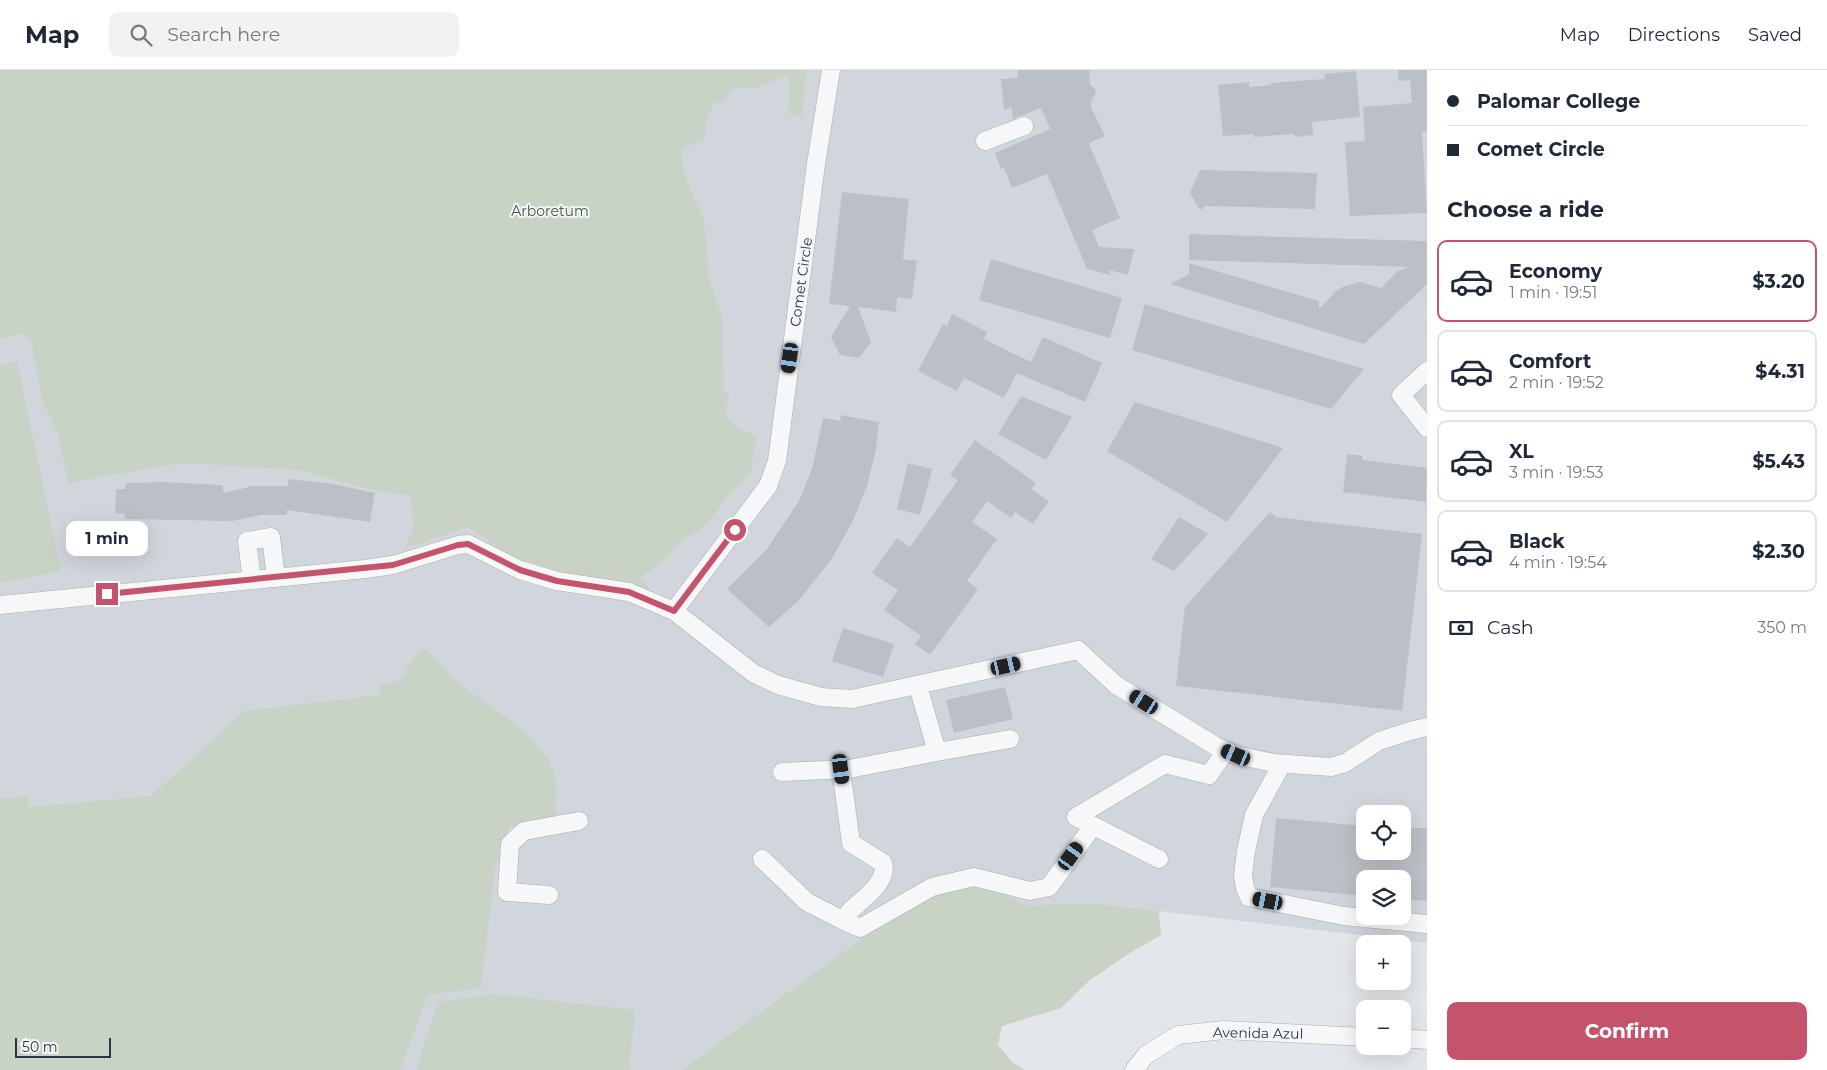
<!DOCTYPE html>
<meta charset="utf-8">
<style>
body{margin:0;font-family:Montserrat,sans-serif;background:#f2f2f3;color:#1f2937;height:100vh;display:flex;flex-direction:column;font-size:19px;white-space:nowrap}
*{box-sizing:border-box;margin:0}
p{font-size:16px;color:#747a83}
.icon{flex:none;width:28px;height:28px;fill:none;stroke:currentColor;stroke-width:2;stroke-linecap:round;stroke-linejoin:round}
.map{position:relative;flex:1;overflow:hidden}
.panel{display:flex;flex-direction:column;background:#fff;width:400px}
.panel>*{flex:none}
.top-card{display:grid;align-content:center;height:110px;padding:0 20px;background:#fff}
.tools{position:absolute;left:1356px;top:735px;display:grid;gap:10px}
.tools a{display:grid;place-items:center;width:55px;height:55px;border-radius:10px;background:#fff;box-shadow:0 5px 20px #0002;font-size:25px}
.scale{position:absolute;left:15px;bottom:12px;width:96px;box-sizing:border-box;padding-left:5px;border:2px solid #2c3541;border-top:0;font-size:14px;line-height:18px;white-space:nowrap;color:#2c3541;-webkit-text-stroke:4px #f3f5f7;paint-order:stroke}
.end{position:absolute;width:22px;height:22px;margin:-11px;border:6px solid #c4536b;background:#fff;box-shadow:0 0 0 2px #fff}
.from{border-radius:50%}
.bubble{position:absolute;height:35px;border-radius:10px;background:#fff;box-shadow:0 5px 20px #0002;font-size:16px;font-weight:700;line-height:35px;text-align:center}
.car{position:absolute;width:15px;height:30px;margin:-15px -8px;border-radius:6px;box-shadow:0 0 4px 1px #0007;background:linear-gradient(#222 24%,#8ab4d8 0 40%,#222 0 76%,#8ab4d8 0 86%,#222 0)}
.top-card b{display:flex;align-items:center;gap:18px;height:48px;font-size:19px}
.top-card b+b{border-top:1px solid #e0e1e3}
.top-card i{width:12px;height:12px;background:#1f2937}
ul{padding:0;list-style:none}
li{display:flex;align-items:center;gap:15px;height:82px;margin:0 10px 8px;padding:0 10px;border:2px solid #e0e1e3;border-radius:10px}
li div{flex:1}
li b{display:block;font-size:19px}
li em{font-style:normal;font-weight:700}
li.selected{border-color:#c4536b}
li>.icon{width:45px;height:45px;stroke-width:1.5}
h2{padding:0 20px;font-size:22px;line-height:60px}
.pay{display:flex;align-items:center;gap:12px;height:55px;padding:0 20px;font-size:19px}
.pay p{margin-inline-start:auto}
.primary-button{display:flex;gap:10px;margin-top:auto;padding:10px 20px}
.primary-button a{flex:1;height:58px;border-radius:10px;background:#c4536b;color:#fff;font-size:20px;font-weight:700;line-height:58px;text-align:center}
header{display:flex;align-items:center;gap:30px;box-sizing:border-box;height:70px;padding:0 25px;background:#fff;border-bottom:1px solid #e0e1e3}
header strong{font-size:24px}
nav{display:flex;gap:28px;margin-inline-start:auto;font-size:18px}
.search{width:350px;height:45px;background:#f2f2f3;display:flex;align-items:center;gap:12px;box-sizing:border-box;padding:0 18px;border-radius:10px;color:#747a83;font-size:19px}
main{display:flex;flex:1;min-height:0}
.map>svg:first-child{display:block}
.built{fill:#d1d6dc;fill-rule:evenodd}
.green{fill:#c9d3c5}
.building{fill:#bbc0c6}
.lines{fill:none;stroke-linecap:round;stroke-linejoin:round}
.minor-casing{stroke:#a8adb4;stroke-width:19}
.minor{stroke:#f6f7f9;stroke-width:18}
.route{stroke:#c4536b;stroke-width:6}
.labels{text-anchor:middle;stroke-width:4;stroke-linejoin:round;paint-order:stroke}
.park-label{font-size:14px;fill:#435c3b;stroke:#f3f5f7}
.street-label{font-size:14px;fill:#2c3541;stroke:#f3f5f7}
</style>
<header>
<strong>Map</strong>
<div class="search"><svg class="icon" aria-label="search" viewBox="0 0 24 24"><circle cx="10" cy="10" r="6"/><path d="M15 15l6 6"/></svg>Search here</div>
<nav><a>Map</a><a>Directions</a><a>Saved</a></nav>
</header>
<main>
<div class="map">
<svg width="1427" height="1000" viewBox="0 0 1427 1000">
<rect width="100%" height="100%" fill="#e3e6ea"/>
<!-- built -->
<path class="built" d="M128,0H1427V873L1092,833L1025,835L996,819L961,814L876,1000H258L0,802V114ZM1365,744H1402V781H1365ZM1365,809H1402V846H1365Z"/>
<!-- green -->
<path class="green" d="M0,0H806L802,46L788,43L790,17L788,5L755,18L730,19L726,32H714L706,52L704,70L683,78L681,90L687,111L704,150L709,209L722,246V279L724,307L722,318L729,325L725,345C732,359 748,358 756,369L751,401L744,412L730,422L717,441L697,462L687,467L655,497L640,508L651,520L607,510L564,505L526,494L504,483L469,457L405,478C416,455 414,450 409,425L379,422L299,400L181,393L68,413L58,365L42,330L31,272L21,263L0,269Z
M17,291L61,501L0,513V295Z
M422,579C432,580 448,604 458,612C488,637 542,664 554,703C558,715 555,733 556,745L509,757L495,798L481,918L428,925L400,1000H0V729L27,726L29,737L151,726L244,641L379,625L380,615L400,610L417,582Z
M961,814L1003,823L1025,835L1092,833L1159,841L1161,865L1130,883L1090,910L1061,938L1002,956L998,975L1013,993L1025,1000H682L921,825Z
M494,924L635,940L629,1000H418L417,997L438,932Z"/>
<!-- building -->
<path class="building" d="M1018,0H1089L1090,15L1095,19L1096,24L1091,30V37L1105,66L1089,73L1120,148L1092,160L1099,177L1134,179L1128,205L1109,200L1111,205L1087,199L1047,104L1012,118L1004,98L1001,99L995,83L1050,59L1041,38L1013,49L1012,38L1004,40L1001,9L1018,8Z
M1398,0H1427V61L1422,62L1427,143L1350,146L1345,72L1365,71L1363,37L1412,33L1410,10L1398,11Z
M1356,1L1360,47L1312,52L1313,65L1295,67L1294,64L1254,67V64L1223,66L1218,15L1249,12V17L1271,15V13L1325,9L1324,4Z
M1200,100L1317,103L1315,139L1205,136L1200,140L1190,123Z
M842,122L909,129L903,189L917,191L912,229L897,227L896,242L858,237L871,272L859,288L840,285L831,267L850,236L829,234Z
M1189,164L1427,171V214L1364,274L1170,214L1189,204V193L1319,231V239L1337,220L1345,216L1360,212L1381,218L1398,201L1410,197L1189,190Z
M991,189L1122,228L1110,268L979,230Z
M1145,234L1177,244L1364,299L1331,339L1132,280Z
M952,244L987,262L984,269L1031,292L1043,267L1102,293L1085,332L1017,303L1004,328L964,308L957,321L918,301L943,254L947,256Z
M1021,326L1072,347L1046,390L998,364Z
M1135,332L1283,378L1227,452L1107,381Z
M841,345L879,352L876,379L867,416L852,453L831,490L799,530L769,557L727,519L767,479L799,431L812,399L823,348L840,351Z
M975,370L1036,413L1031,419L1049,431L1033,454L1015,442L1011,448L987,431L972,452L997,469L967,511L978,519L930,585L915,574L921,566L884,540L898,520L872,503L897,468L910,477L958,410L950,405Z
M1347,384L1362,386V390L1427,398L1426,432L1343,422Z
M908,393L932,399L920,445L897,439Z
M288,409L333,414L375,423L370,452L287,440V445H261L232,451L125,449V444L115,443L116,419H125L126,413L163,412L222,415L224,423L249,417V416H288Z
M1270,442L1276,447L1422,464L1402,641L1176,616L1185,537Z
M1179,447L1208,464L1174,501L1151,489Z
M843,558L894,574L883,607L832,591Z
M1005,617L1013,649L954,663L946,630Z
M1276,748L1365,756V781H1402V758H1427V831L1402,829V809H1365V826L1270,817Z"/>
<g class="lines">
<defs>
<path id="minor" d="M985,71L1024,56
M1427,301L1401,325L1427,358
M252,510L247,471L271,467L276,508
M0,535L365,499L393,495L458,475L468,474L520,500L557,511L629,522L636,525L674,541L753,603L778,615L821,627L852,629L1078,580L1116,615L1217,677L1236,685L1274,693L1331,697L1345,693L1379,671L1410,661L1427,657
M674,541L768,416L777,391L816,94L831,0
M918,616L937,682L1010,669
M1282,694L1254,745L1246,781L1243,805L1245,818L1249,827L1344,846L1427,854
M841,699L851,773L883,793C889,812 861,830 849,842L848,853L860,858L932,817L974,807L1030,821L1049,817L1093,756
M782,702L849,699L937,682
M762,789L807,832L848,853
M1159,789L1076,747L1165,694L1209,705L1226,681
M549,825L507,822L510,774L524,761L579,751
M1402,968L1427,970
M1134,1000L1146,985L1178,965L1224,960L1365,967"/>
</defs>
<!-- minor casing -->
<use href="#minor" class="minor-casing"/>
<!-- minor -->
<use href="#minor" class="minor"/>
</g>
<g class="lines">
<!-- route -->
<path class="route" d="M107,524L393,495L458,475L468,474L520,500L557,511L629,522L674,541L735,460"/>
</g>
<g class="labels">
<!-- park labels -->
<g class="park-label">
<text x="550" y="146">Arboretum</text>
</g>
<!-- street labels -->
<g class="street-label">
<text transform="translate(801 212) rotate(-82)" y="5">Comet Circle</text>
<text transform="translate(1258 963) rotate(1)" y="5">Avenida Azul</text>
</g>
</g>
</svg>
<div class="tools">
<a><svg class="icon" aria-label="locate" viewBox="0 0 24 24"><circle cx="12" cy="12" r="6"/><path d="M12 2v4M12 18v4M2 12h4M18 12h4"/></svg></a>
<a><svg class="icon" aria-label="layers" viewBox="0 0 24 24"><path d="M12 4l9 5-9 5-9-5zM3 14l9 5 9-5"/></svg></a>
<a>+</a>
<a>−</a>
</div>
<div class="scale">50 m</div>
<i class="end from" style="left:735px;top:460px"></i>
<i class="end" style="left:107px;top:524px"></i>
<div class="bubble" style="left:66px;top:451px;width:82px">1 min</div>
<i class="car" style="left:790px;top:288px;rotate:188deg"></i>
<i class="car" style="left:1006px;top:596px;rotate:77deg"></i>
<i class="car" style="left:1144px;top:632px;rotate:302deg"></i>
<i class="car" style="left:1236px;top:685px;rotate:293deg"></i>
<i class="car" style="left:841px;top:699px;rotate:173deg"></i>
<i class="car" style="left:1071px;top:786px;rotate:36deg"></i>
<i class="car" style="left:1268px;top:831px;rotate:281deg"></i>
</div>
<section class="panel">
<div class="top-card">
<b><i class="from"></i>Palomar College</b>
<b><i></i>Comet Circle</b>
</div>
<h2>Choose a ride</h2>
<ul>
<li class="selected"><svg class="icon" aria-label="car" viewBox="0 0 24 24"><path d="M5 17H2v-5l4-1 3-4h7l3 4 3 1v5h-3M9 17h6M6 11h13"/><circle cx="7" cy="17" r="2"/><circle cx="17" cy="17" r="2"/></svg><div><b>Economy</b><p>1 min · 19:51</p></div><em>$3.20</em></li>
<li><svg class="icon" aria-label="car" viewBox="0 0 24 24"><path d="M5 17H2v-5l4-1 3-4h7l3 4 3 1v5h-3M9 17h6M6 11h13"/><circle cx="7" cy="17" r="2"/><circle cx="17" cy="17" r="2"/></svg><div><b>Comfort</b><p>2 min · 19:52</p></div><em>$4.31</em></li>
<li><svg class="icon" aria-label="car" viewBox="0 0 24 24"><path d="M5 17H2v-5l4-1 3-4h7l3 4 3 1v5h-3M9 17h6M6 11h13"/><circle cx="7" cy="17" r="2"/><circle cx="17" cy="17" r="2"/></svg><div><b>XL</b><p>3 min · 19:53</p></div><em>$5.43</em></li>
<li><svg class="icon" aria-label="car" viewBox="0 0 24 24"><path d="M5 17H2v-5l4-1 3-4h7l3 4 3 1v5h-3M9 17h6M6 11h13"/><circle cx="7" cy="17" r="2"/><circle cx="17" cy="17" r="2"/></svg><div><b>Black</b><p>4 min · 19:54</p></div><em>$2.30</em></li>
</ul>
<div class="pay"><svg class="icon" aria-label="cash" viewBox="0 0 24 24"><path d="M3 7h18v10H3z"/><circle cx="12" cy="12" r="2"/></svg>Cash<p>350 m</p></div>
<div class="primary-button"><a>Confirm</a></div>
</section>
</main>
